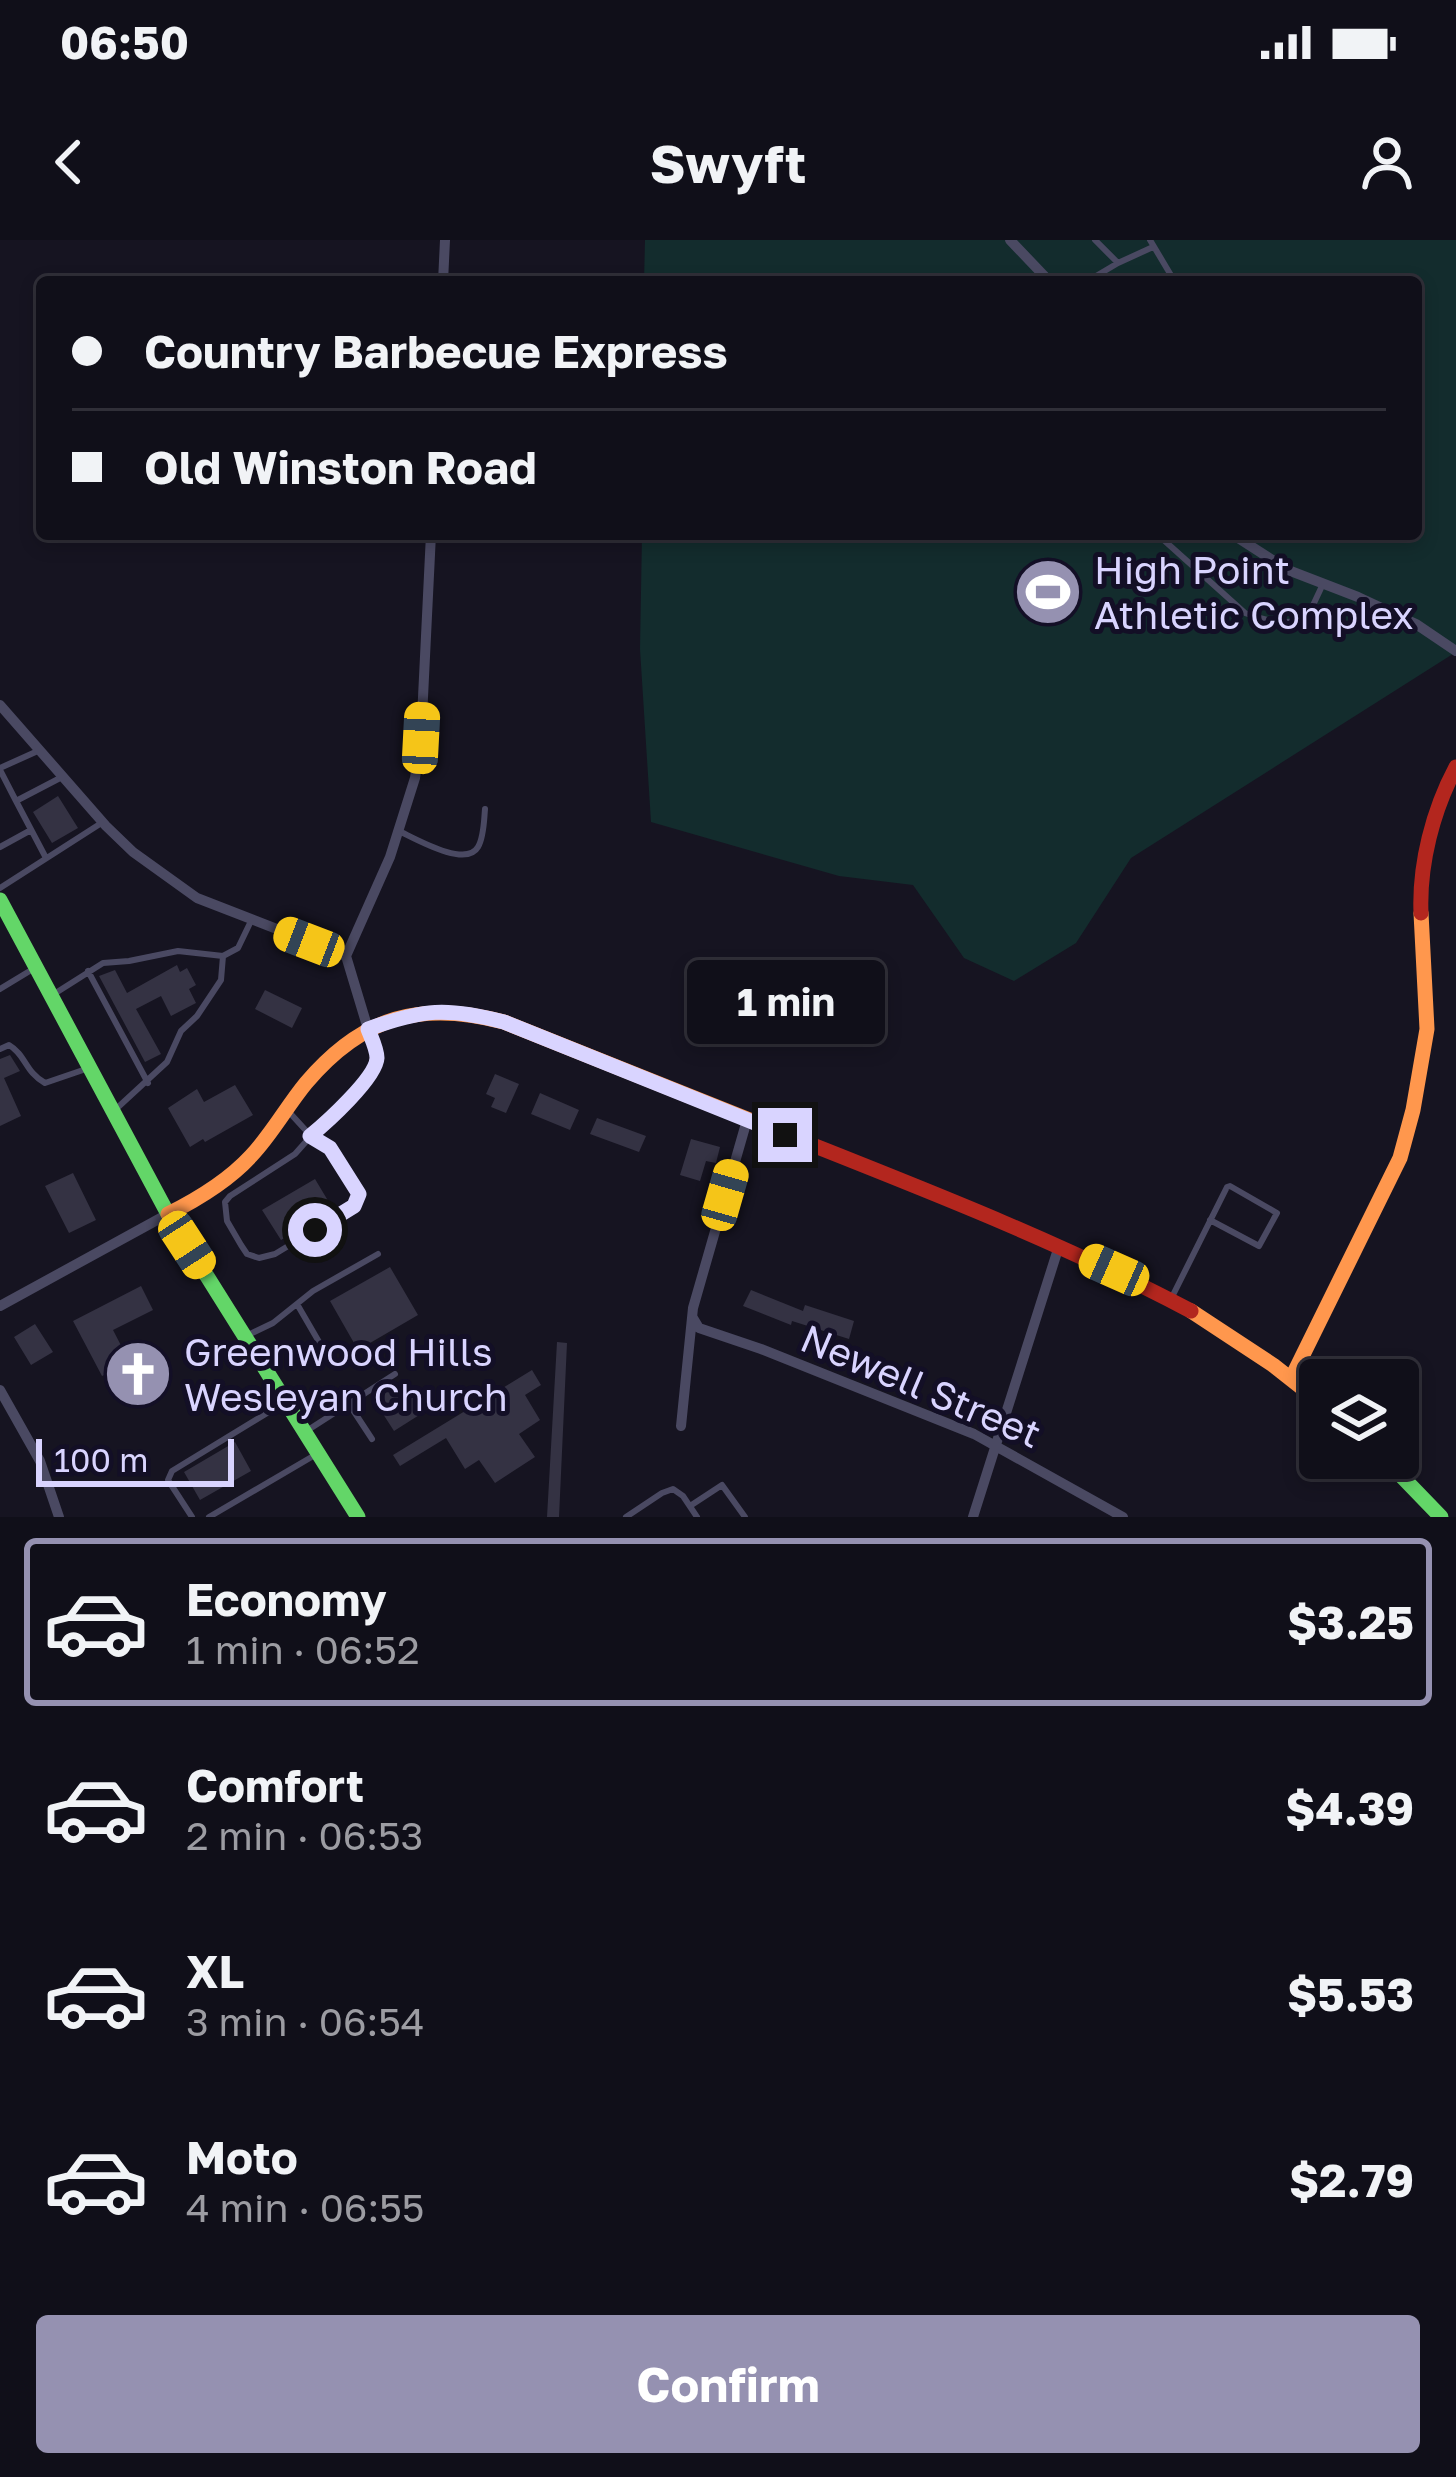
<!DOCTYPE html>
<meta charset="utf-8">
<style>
body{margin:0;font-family:"Golos Text",sans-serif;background:#1e1d26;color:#f1f3f6;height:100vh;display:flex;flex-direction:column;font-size:45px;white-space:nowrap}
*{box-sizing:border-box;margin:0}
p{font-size:39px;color:#9c9ca2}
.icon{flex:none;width:66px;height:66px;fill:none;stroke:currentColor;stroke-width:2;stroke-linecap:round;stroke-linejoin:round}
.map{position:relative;height:1277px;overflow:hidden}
.drawer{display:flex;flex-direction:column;background:#100f19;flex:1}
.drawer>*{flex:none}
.banner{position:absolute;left:36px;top:36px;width:1386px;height:264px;border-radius:12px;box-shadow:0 6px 18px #0003,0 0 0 3px #302f38;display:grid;align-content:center;height:264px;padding:0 36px;background:#100f19}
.fabs{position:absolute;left:1299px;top:1119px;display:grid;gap:24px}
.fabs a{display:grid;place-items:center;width:120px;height:120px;border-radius:12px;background:#100f19;box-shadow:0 6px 18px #0003,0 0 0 3px #302f38;font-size:60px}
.scale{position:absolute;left:36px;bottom:30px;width:198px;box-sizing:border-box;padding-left:12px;border:6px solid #d9d4ff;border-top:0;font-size:33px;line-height:42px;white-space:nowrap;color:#d9d4ff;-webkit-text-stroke:9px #130f26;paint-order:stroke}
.end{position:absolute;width:54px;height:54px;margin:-27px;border:15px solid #d9d4ff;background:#111;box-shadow:0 0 0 6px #111}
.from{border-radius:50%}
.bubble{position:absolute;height:84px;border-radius:12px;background:#100f19;box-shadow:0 6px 18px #0003,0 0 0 3px #302f38;font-size:39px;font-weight:700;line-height:84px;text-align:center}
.car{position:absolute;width:36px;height:72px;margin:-36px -18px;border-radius:15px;box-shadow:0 0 9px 3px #0007;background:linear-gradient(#f5c518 24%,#345 0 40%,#f5c518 0 76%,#345 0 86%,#f5c518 0)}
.banner b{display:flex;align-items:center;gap:42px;height:114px;font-size:45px}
.banner b+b{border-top:3px solid #302f38}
.banner i{width:30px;height:30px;background:#f1f3f6}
ul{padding:21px 0 0;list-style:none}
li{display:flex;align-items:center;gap:36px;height:168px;margin:0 24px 18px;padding:0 12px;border:6px solid transparent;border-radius:12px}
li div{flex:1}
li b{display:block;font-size:45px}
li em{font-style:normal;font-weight:700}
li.on{border-color:#9591b1}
li>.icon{width:108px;height:108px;stroke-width:1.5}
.action{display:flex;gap:24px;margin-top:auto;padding:24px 36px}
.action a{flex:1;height:138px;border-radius:12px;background:#9591b1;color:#fff;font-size:48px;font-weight:700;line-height:138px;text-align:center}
.status{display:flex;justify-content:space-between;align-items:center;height:84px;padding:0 60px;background:#100f19;direction:ltr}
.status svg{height:33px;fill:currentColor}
header{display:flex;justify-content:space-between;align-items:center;height:156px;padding:0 36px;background:#100f19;font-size:54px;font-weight:700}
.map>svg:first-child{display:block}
.green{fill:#132c2d}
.building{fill:#343243}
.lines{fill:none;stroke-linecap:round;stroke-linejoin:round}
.lane{stroke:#4a4962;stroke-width:6}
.street{stroke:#4a4962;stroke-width:10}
.fast{stroke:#63d668;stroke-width:15}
.slow{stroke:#ff974d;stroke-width:15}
.jam{stroke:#b3261e;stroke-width:15}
.route{stroke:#d9d4ff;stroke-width:15}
.labels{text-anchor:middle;stroke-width:10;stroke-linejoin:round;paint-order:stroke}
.poi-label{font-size:39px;fill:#d9d4ff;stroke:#130f26;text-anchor:start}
.street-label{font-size:39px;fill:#d9d4ff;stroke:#130f26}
</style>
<div class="status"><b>06:50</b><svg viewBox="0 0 49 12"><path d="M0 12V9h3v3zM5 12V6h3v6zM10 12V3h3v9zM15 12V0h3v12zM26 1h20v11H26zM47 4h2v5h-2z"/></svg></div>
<header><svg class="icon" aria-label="back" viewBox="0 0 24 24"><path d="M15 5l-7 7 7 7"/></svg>Swyft<svg class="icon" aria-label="person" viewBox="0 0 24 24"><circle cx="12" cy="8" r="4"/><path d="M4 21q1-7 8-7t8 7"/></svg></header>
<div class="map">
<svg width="1456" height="1277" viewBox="0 0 1456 1277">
<rect width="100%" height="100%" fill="#161421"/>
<!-- green -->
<path class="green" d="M645,0H1456V412L1131,618L1076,703L1014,741L964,718L913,645L839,636L651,582L640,409L642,294H1416V42H644Z"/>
<!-- building -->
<path class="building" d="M58,556L78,588L52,603L33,572Z
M177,725L180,732L187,728L196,745L189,749L196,763L171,776L161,756L136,769L161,814L145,822L99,736L115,730L127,753Z
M265,750L302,768L292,788L255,769Z
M10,815L20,831L4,838L21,876L0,886V819Z
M495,834L519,844L506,873L491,867L495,858L486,854Z
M235,845L253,875L205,902L203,899L190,907L168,868L197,849L204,862Z
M540,853L579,870L570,890L531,874Z
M597,878L646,896L639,912L590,894Z
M691,899L720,907L716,923L706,921L700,941L680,935Z
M73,933L96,980L69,993L45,946Z
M315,939L333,969L281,1000L262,970Z
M390,1027L418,1075L358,1110L330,1061Z
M141,1046L153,1070L113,1090L128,1119L145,1110L167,1151L142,1164L128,1137L117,1143L111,1132L102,1136L73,1081Z
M751,1050L803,1071L805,1065L854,1081L849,1099L792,1081L791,1085L743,1066Z
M35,1084L53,1112L31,1125L14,1097Z
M557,1102L567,1103L559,1277H547Z
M532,1130L541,1145L525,1155L540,1180L519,1194L535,1217L495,1243L479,1220L465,1229L446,1198L400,1226L393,1215Z
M404,1141L424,1172L394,1191L374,1160Z
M235,1202L251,1231L200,1260L184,1232Z"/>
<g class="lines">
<!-- lane -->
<path class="lane" d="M1095,0L1118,23
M1150,0L1175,42
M1086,42L1118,23L1153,7
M1157,294L1245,373C1269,381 1283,386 1307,378L1322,346
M0,528L40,510
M0,530L16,561L62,537
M16,561L46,618
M399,591C416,599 466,628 478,607C484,597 484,580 485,569
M0,607L31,590
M0,648L103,582
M88,731L148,843
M0,749L33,729
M54,754L103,723L129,721L178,711L223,716L238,708L251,681
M0,809L9,805C26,815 25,832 45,843L86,829
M116,869L167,822L181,791L197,776L221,740L223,716
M289,872L311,896L330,908L357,948L359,960L354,966L275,1014L259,1018L247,1014L241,1005L227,981L225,962L230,956L295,914L311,896L334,876L370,834L377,818L369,791
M1172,1057L1227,947L1230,946L1277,973L1259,1006L1210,980
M297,1064L333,1126
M248,1095L273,1083L313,1051L378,1014
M349,1164L372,1199
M308,1190L395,1134
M690,1266L722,1245L745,1277
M192,1277L168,1240L172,1231L282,1164
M209,1277L315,1215
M626,1277L662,1253L673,1249L683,1256L697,1277"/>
<!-- street -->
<path class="street" d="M1010,0L1050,42
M443,42L445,0
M1232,294L1288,330L1358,357L1416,384L1456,411
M0,465L106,586L133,612L197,658L346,716L368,789
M346,716L390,617L415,538L421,498L431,294
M0,1066L168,974
M693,1078L699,1088L761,1109L974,1194L1123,1277
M0,1150L40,1221L59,1277
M681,1186L693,1068L747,880
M973,1277L1059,1006"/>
<!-- fast -->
<path class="fast" d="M0,660L168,974L358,1277
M1384,1218L1441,1277"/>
<!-- slow -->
<path class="slow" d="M168,974C198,959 228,941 251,916C272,894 287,866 306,843C363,776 421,760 504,782L752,881
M1191,1071L1273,1125L1320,1162
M1291,1139L1400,918L1413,870L1427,789L1421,673"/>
<!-- jam -->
<path class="jam" d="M1421,673C1419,624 1433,570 1456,527
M752,881C900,940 1049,996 1191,1071"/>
</g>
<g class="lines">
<!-- route -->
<path class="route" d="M315,990L354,966L359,954L330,908L310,896C326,883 376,838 377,818C377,809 371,797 368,789C423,769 447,767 504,782L785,895"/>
</g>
<!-- icons -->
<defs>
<symbol id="stadium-disc" viewBox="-11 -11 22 22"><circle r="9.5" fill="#9591b1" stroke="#130f26"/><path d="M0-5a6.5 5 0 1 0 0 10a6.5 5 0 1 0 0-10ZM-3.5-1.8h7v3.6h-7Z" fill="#fff"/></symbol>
<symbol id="church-disc" viewBox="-11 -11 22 22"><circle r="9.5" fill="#9591b1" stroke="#130f26"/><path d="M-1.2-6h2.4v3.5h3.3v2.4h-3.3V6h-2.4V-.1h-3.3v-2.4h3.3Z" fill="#fff"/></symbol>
</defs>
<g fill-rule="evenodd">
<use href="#stadium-disc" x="1010" y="314" width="76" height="76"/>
<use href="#church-disc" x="100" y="1096" width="76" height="76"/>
</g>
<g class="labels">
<!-- poi labels -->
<g class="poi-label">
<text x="1094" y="344">High Point<tspan x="1094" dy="45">Athletic Complex</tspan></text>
<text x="184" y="1126">Greenwood Hills<tspan x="184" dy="45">Wesleyan Church</tspan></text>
</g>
<!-- street labels -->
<g class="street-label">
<text transform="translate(921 1146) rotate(23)" y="14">Newell Street</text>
</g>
</g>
</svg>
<div class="fabs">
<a><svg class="icon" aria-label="layers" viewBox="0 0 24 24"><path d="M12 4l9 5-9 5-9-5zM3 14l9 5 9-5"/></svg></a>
</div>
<div class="scale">100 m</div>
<i class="end from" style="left:315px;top:990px"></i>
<i class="end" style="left:785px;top:895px"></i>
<div class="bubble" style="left:687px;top:720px;width:198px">1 min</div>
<i class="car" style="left:421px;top:498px;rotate:3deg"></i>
<i class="car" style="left:309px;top:702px;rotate:291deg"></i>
<i class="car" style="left:725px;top:955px;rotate:16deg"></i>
<i class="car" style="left:187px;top:1005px;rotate:147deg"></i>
<i class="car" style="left:1114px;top:1030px;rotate:294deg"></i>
<div class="banner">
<b><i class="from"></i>Country Barbecue Express</b>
<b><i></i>Old Winston Road</b>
</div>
</div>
<section class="drawer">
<ul>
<li class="on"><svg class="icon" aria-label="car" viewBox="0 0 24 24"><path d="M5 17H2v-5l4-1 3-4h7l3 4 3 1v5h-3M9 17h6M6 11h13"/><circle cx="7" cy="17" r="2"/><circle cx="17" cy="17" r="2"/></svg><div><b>Economy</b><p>1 min · 06:52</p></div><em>$3.25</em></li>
<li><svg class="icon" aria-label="car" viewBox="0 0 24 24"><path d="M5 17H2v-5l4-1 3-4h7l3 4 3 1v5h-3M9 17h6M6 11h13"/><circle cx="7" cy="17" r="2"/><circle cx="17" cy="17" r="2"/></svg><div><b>Comfort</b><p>2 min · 06:53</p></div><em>$4.39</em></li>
<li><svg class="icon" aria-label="car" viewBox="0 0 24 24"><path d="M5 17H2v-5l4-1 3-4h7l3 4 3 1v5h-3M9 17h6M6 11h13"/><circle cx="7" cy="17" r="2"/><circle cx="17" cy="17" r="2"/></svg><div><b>XL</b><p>3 min · 06:54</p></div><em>$5.53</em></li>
<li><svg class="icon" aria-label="car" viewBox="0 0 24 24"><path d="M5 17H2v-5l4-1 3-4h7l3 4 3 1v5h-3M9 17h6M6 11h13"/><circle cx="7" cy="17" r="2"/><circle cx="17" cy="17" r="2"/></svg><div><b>Moto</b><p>4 min · 06:55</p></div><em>$2.79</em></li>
</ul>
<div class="action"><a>Confirm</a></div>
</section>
